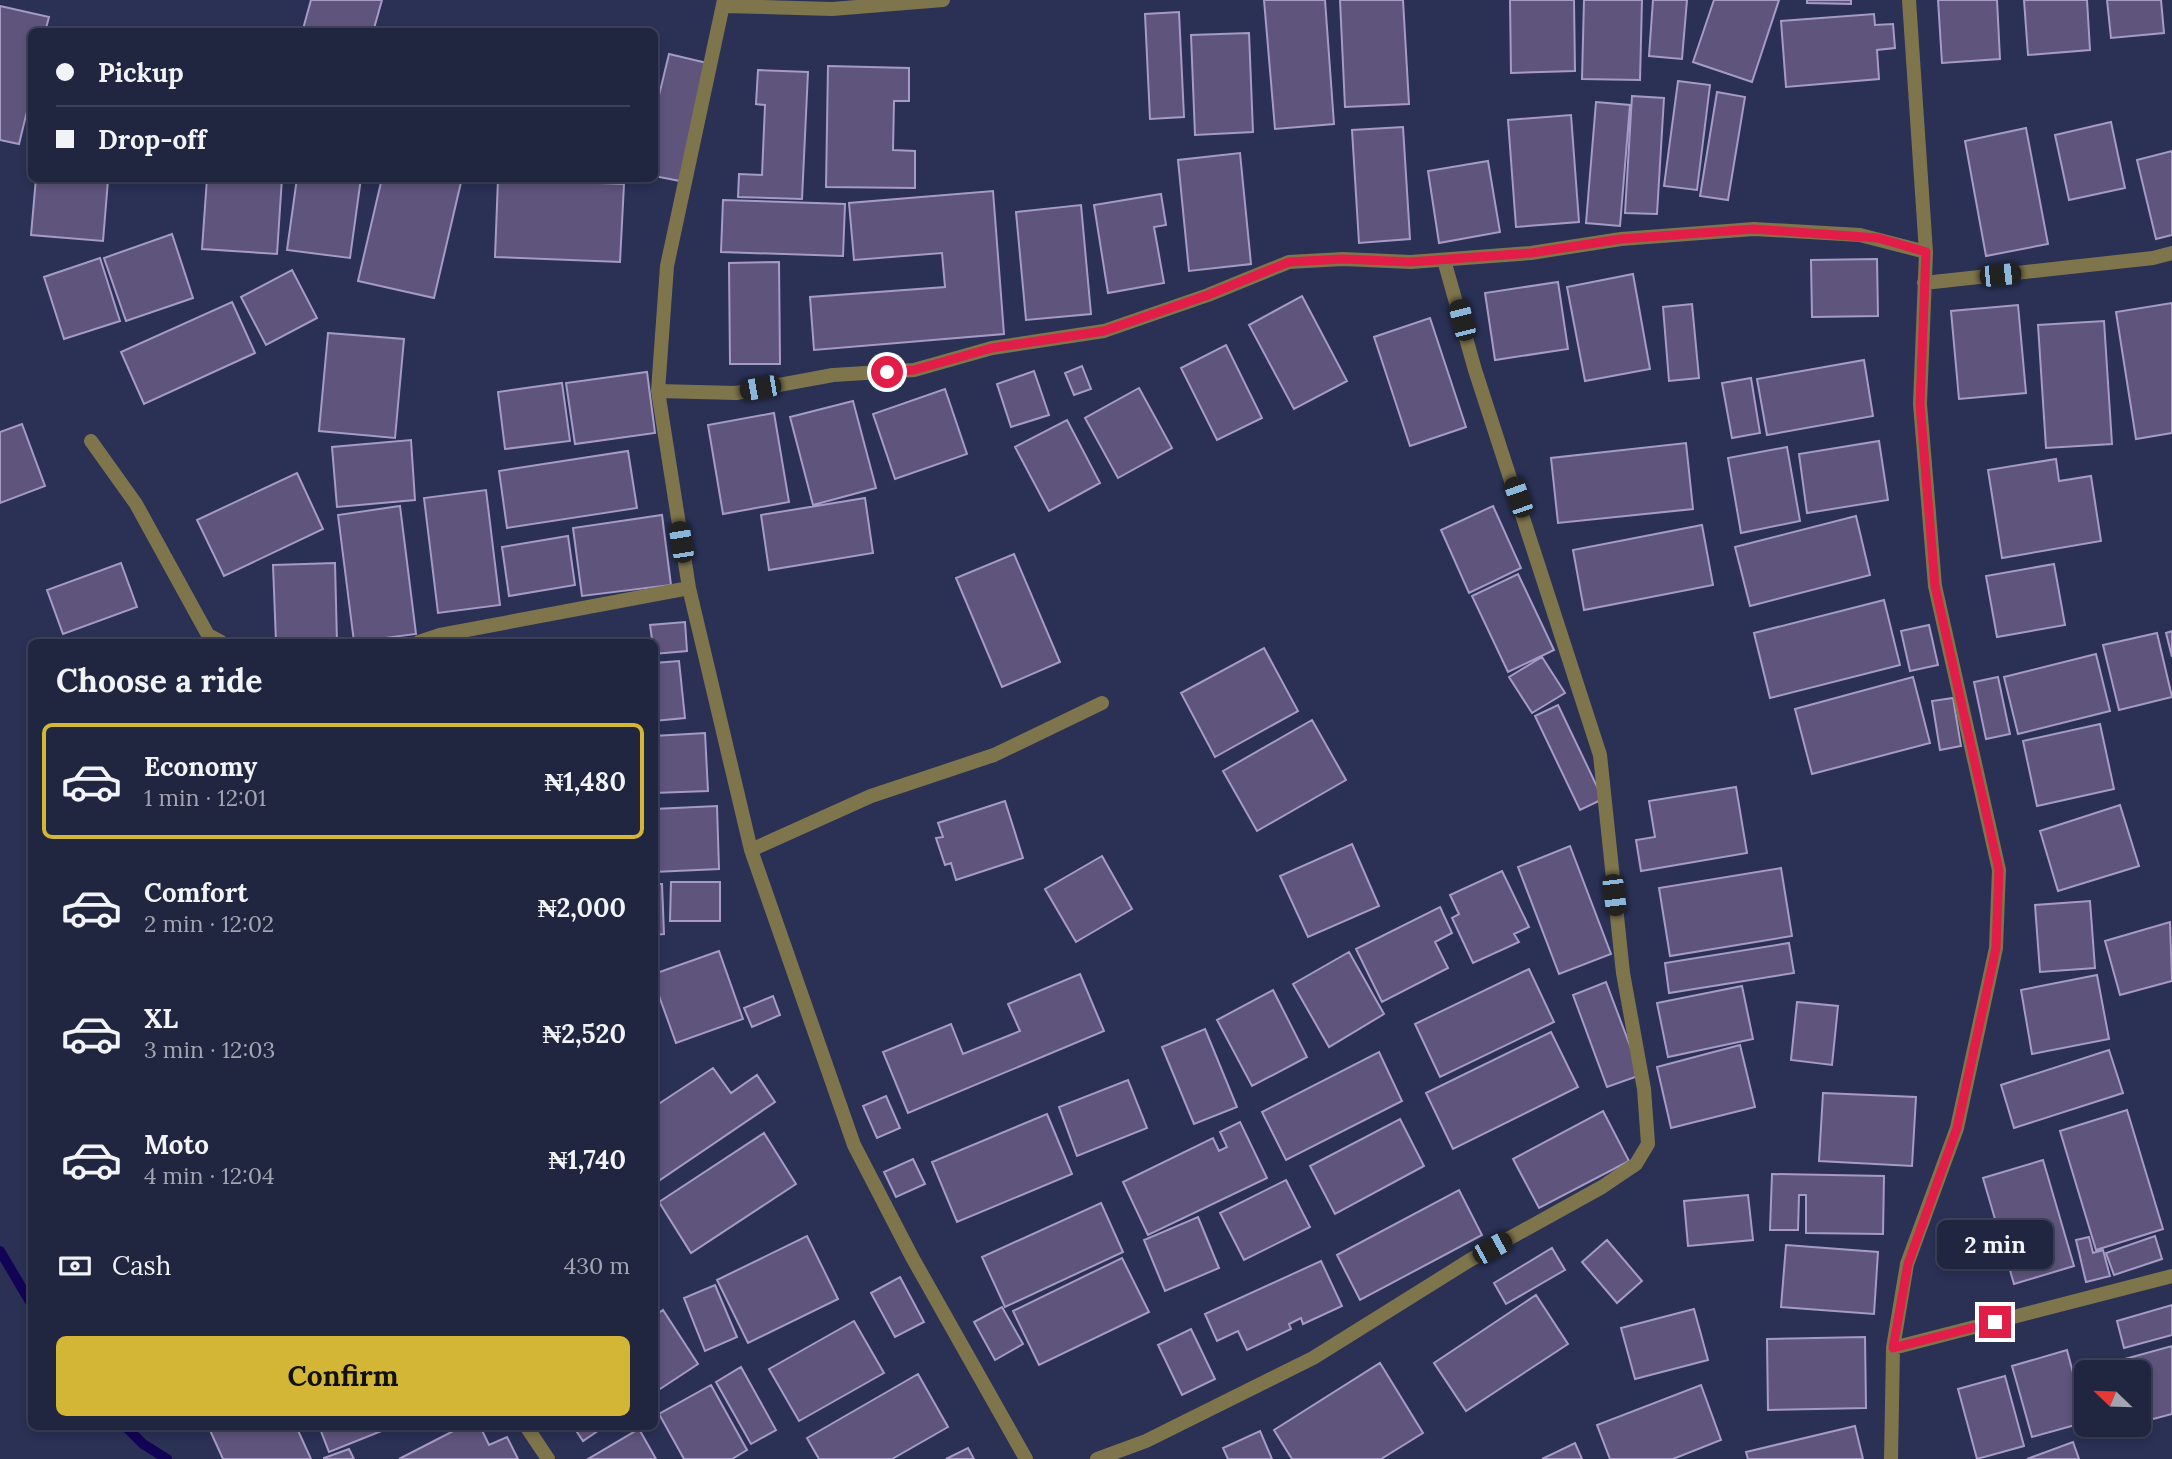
<!DOCTYPE html>
<meta charset="utf-8">
<style>
body{margin:0;font-family:Lora,serif;background:#2d314b;color:#f1f3f6;height:100vh;display:flex;flex-direction:column;font-size:26px;white-space:nowrap}
*{box-sizing:border-box;margin:0}
p{font-size:23px;color:#a2a5b1}
.icon{flex:none;width:38px;height:38px;fill:none;stroke:currentColor;stroke-width:2;stroke-linecap:round;stroke-linejoin:round}
.map{position:relative;flex:1;overflow:hidden}
.sheet{position:absolute;left:28px;top:639px;width:630px;height:791px;display:flex;flex-direction:column;background:#202540;border-radius:10px;box-shadow:0 4px 10px #0003,0 0 0 2px #3d4259}
.sheet>*{flex:none}
.guide{position:absolute;left:28px;top:28px;width:630px;height:154px;border-radius:10px;box-shadow:0 4px 10px #0003,0 0 0 2px #3d4259;display:grid;align-content:center;height:154px;padding:0 28px;background:#202540}
.needle{width:46px;rotate:293deg}
.fabs{position:absolute;left:2074px;top:1360px;display:grid;gap:14px}
.fabs a{display:grid;place-items:center;width:77px;height:77px;border-radius:10px;background:#202540;box-shadow:0 4px 10px #0003,0 0 0 2px #3d4259;font-size:35px}
.end{position:absolute;width:32px;height:32px;margin:-16px;border:9px solid #e11d48;background:#fff;box-shadow:0 0 0 4px #fff}
.from{border-radius:50%}
.bubble{position:absolute;height:49px;border-radius:10px;background:#202540;box-shadow:0 4px 10px #0003,0 0 0 2px #3d4259;font-size:23px;font-weight:700;line-height:49px;text-align:center}
.car{position:absolute;width:21px;height:42px;margin:-21px -10px;border-radius:9px;box-shadow:0 0 5px 2px #0007;background:linear-gradient(#222 24%,#8ab4d8 0 40%,#222 0 76%,#8ab4d8 0 86%,#222 0)}
.guide b{display:flex;align-items:center;gap:24px;height:66px;font-size:26px}
.guide b+b{border-top:2px solid #3d4259}
.guide i{width:18px;height:18px;background:#f1f3f6}
ul{padding:0;list-style:none}
li{display:flex;align-items:center;gap:21px;height:116px;margin:0 14px 10px;padding:0 14px;border:4px solid transparent;border-radius:10px}
li div{flex:1}
li b{display:block;font-size:26px}
li em{font-style:normal;font-weight:700}
li.current{border-color:#d3b635}
li>.icon{width:63px;height:63px;stroke-width:1.5}
h2{padding:0 28px;font-size:32px;line-height:84px}
.pay{display:flex;align-items:center;gap:18px;height:77px;padding:0 28px;font-size:26px}
.pay p{margin-inline-start:auto}
.cta{display:flex;gap:14px;margin-top:auto;padding:14px 28px}
.cta a{flex:1;height:80px;border-radius:10px;background:#d3b635;color:#111;font-size:28px;font-weight:700;line-height:80px;text-align:center}
.map>svg:first-child{display:block}
.lines{fill:none;stroke-linecap:round;stroke-linejoin:round}
.stream{stroke:#120356;stroke-width:10}
.building{fill:#5e547c;stroke:#a59bc6;stroke-width:2}
.street{stroke:#7f754c;stroke-width:14}
.route{stroke:#e11d48;stroke-width:9}
</style>
<div class="map">
<svg width="2172" height="1459" viewBox="0 0 2172 1459">
<rect width="100%" height="100%" fill="#2b3155"/>
<g class="lines">
<!-- stream -->
<path class="stream" d="M0,1251L32,1305
M125,1426L143,1444L167,1459"/>
</g>
<!-- building -->
<path class="building" d="M311,0H382L373,32L303,29Z
M1264,0H1325L1334,124L1275,129Z
M1340,0H1403L1409,104L1345,107Z
M1510,0H1574L1575,71L1511,73Z
M1584,0H1642L1640,80L1582,79Z
M1653,0H1687L1682,59L1649,56Z
M1714,0H1779L1752,82L1693,62Z
M1807,0H1851V4L1807,3Z
M1938,0H1997L2000,59L1942,63Z
M2024,0H2087L2090,50L2028,55Z
M2107,0H2161L2164,33L2111,38Z
M0,6L49,17L45,32H32V91L19,144L0,140Z
M1179,12L1184,117L1150,119L1145,14Z
M1874,14L1875,25L1893,24L1895,48L1877,50L1879,79L1786,87L1781,21Z
M1249,33L1253,132L1195,135L1191,35Z
M669,54L707,63L680,181L654,176V116Z
M828,66L909,68V101H894L893,150L915,151V188L826,187Z
M758,70L808,72L802,199L738,197L739,174L762,175L765,105L756,104Z
M1678,81L1710,85L1697,190L1664,186Z
M1717,92L1745,97L1728,200L1700,196Z
M1632,96L1664,98L1657,214L1625,213Z
M1596,102L1630,105L1620,226L1586,223Z
M1571,115L1579,222L1516,227L1508,120Z
M2111,122L2125,188L2069,200L2055,135Z
M1403,127L1410,239L1359,243L1352,130Z
M2026,128L2048,244L1986,256L1965,141Z
M2172,151V235L2156,239L2137,160Z
M1240,153L1251,264L1189,271L1178,160Z
M1488,161L1500,232L1439,243L1428,171Z
M36,178L108,180L103,241L31,235Z
M207,178H282L277,254L202,249Z
M297,178H361L350,258L287,250Z
M382,178H462L434,298L358,281Z
M498,179L624,184L620,262L495,257Z
M993,191L1004,334L814,350L810,297L945,287L942,253L854,260L849,203Z
M1161,194L1166,225L1154,227L1164,283L1108,293L1094,205Z
M723,200L845,204L843,256L721,252Z
M1081,205L1091,314L1026,320L1016,212Z
M172,234L193,298L126,321L104,258Z
M100,258L120,321L64,339L44,277Z
M1877,259L1878,316L1812,317L1811,260Z
M779,262L780,364H730L729,263Z
M292,270L317,318L266,345L241,297Z
M1633,274L1650,369L1585,381L1567,287Z
M1558,282L1568,349L1495,360L1485,293Z
M1302,296L1347,381L1294,409L1249,325Z
M232,302L255,353L144,404L121,352Z
M2172,303V433L2136,439L2116,312Z
M1692,304L1699,378L1669,381L1663,307Z
M2018,305L2026,393L1959,399L1951,311Z
M1430,318L1466,427L1410,446L1374,337Z
M2104,321L2112,444L2046,448L2038,325Z
M328,333L404,339L395,438L319,431Z
M1226,345L1262,418L1217,440L1181,368Z
M1864,360L1873,416L1767,435L1757,379Z
M1082,366L1091,389L1074,395L1065,373Z
M1034,371L1049,415L1011,427L997,384Z
M647,372L655,433L575,444L566,383Z
M1751,378L1760,433L1732,438L1722,383Z
M562,383L570,441L505,449L498,392Z
M1139,388L1172,448L1118,478L1085,418Z
M945,389L967,454L895,479L873,414Z
M853,401L876,488L813,505L790,417Z
M774,413L789,502L723,514L708,425Z
M1067,420L1100,483L1049,511L1015,447Z
M22,424L45,486L0,503V432Z
M411,440L415,500L337,507L332,447Z
M1879,441L1888,500L1807,513L1799,454Z
M1686,443L1693,509L1558,523L1551,458Z
M1787,447L1800,521L1741,533L1728,458Z
M628,451L637,508L507,528L499,471Z
M2056,459L2059,481L2091,476L2101,541L2002,558L1988,470Z
M297,473L323,529L224,576L197,520Z
M486,490L500,605L438,613L424,498Z
M865,498L873,553L769,570L761,515Z
M400,506L416,634L354,642L338,515Z
M1493,506L1521,568L1469,593L1441,530Z
M662,515L671,585L582,596L573,528Z
M1856,516L1870,575L1750,606L1735,547Z
M1702,525L1713,585L1584,610L1573,550Z
M568,536L575,585L509,596L502,547Z
M1014,554L1060,662L1002,687L956,578Z
M121,563L137,607L63,634L47,590Z
M335,563L337,642H276L273,565Z
M2054,564L2065,625L1997,637L1986,576Z
M1518,574L1554,650L1508,672L1472,596Z
M1884,600L1900,665L1770,698L1754,633Z
M685,622L687,651L654,654L650,625Z
M1929,625L1938,665L1910,671L1901,631Z
M2172,631V657L2166,633Z
M2157,633L2172,697L2119,710L2103,645Z
M1264,648L1298,711L1215,757L1181,693Z
M2096,654L2110,711L2018,734L2004,677Z
M1542,657L1565,693L1532,713L1509,677Z
M679,661L685,718L654,721V663Z
M1913,677L1930,743L1812,774L1795,709Z
M1998,677L2010,734L1986,739L1974,682Z
M1953,698L1961,746L1940,750L1932,701Z
M1558,705L1603,799L1580,810L1535,716Z
M1312,720L1346,780L1257,831L1223,771Z
M2100,724L2114,789L2037,806L2023,741Z
M705,733L708,791L654,793V736Z
M1736,787L1747,853L1641,871L1636,840L1655,837L1649,801Z
M1005,801L1023,858L956,880L951,863L945,865L936,838L943,837L938,823Z
M2120,805L2139,866L2058,891L2040,831Z
M717,806L719,869L654,872V809Z
M1352,844L1379,906L1308,937L1280,876Z
M1570,846L1611,954L1559,974L1518,867Z
M1102,856L1132,909L1076,942L1045,889Z
M1781,868L1792,936L1670,956L1659,888Z
M1502,871L1529,927L1514,934L1519,942L1473,963L1452,918L1459,914L1450,895Z
M671,882H720V921H670Z
M654,884H662L664,934L654,935Z
M2090,901L2095,968L2040,972L2035,905Z
M1440,907L1452,933L1435,942L1448,968L1382,1002L1356,949Z
M2170,922L2172,981L2120,995L2105,941Z
M1789,943L1794,973L1669,993L1665,963Z
M719,951L743,1019L676,1043L654,982V974Z
M1349,952L1384,1014L1329,1047L1293,984Z
M1529,969L1554,1022L1440,1077L1415,1024Z
M1080,974L1104,1031L908,1113L883,1052L951,1024L963,1054L1020,1031L1008,1004Z
M2097,975L2109,1039L2032,1054L2021,990Z
M1606,982L1641,1075L1607,1087L1573,995Z
M1742,986L1753,1039L1668,1057L1657,1003Z
M1273,990L1307,1057L1252,1086L1217,1020Z
M773,996L780,1015L752,1027L744,1008Z
M1797,1002L1838,1006L1832,1065L1791,1060Z
M1205,1029L1237,1107L1194,1124L1162,1047Z
M1551,1032L1578,1087L1453,1149L1426,1093Z
M1740,1045L1755,1107L1671,1128L1657,1067Z
M2109,1050L2123,1093L2014,1128L2001,1085Z
M1379,1052L1402,1101L1286,1160L1262,1112Z
M713,1068L731,1093L757,1075L775,1102L654,1184V1107Z
M1128,1080L1147,1128L1077,1156L1059,1107Z
M1823,1093L1916,1097L1912,1166L1819,1161Z
M886,1096L900,1128L877,1138L863,1106Z
M2127,1110L2163,1229L2096,1250L2060,1131Z
M1603,1111L1629,1161L1539,1208L1513,1159Z
M1047,1114L1072,1174L957,1222L932,1162Z
M1400,1119L1424,1166L1335,1214L1310,1166Z
M1240,1122L1267,1178L1148,1235L1123,1182L1213,1138L1219,1151L1227,1147L1220,1132Z
M764,1133L796,1184L691,1253L659,1202Z
M913,1159L925,1184L896,1197L884,1172Z
M2043,1160L2074,1266L2014,1284L1983,1178Z
M1772,1174L1884,1176L1883,1234L1806,1233V1195H1799L1798,1230H1770Z
M1286,1180L1310,1227L1244,1260L1220,1213Z
M1459,1190L1482,1235L1360,1300L1337,1255Z
M1748,1195L1753,1240L1688,1246L1684,1201Z
M1101,1203L1123,1252L1005,1307L982,1257Z
M1198,1217L1219,1268L1165,1291L1144,1240Z
M807,1236L838,1299L748,1343L717,1280Z
M2155,1236L2162,1259L2114,1275L2106,1253Z
M2089,1237L2093,1253L2103,1250L2110,1276L2086,1282L2076,1240Z
M1607,1240L1642,1281L1617,1303L1582,1262Z
M1786,1245L1878,1252L1874,1314L1781,1307Z
M1552,1248L1565,1270L1506,1304L1494,1283Z
M1122,1258L1149,1312L1039,1365L1013,1311Z
M1321,1261L1342,1306L1303,1324L1301,1318L1289,1324L1291,1329L1247,1350L1238,1331L1217,1341L1205,1314Z
M900,1277L924,1322L895,1337L871,1293Z
M715,1285L737,1337L705,1351L684,1298Z
M1536,1295L1568,1344L1466,1411L1434,1363Z
M2172,1305V1335L2124,1348L2117,1321Z
M1002,1307L1023,1344L995,1360L974,1322Z
M1694,1309L1708,1360L1635,1379L1621,1328Z
M663,1310L698,1364L654,1393V1316Z
M854,1321L884,1373L799,1421L769,1369Z
M1191,1329L1215,1379L1182,1395L1158,1345Z
M1865,1337L1866,1408L1768,1410L1767,1339Z
M2172,1346V1414L2138,1423V1372H2117L2114,1362Z
M2067,1350L2086,1422L2032,1437L2012,1366Z
M1380,1363L1423,1433L1381,1459H1292L1274,1430Z
M741,1367L776,1430L751,1444L716,1382Z
M918,1374L948,1427L892,1459H819L807,1438Z
M2005,1376L2024,1446L1977,1459L1958,1389Z
M711,1385L747,1450L732,1459H684L659,1414Z
M1701,1385L1721,1440L1673,1459H1610L1597,1425Z
M208,1426H296L311,1459H223Z
M319,1426H394L329,1452Z
M463,1426H480L489,1445L507,1437L518,1459H399Z
M573,1426H605L583,1441Z
M1855,1426L1863,1459H1748L1746,1452Z
M639,1429L656,1459H588Z
M1260,1431L1272,1459H1228L1223,1448Z
M2073,1442L2079,1459H2027Z
M1575,1443L1582,1459H1542Z
M968,1448L974,1459H946Z
M349,1449L354,1459H324V1458Z"/>
<g class="lines">
<!-- street -->
<path class="street" d="M724,0L667,266L658,391L689,588L751,850L854,1145L912,1257L1026,1459
M724,6L832,9L943,0
M1924,283L2153,258L2172,253
M658,391L736,393L833,375L914,370L992,348L1104,331L1208,295L1289,262L1343,259L1411,262L1531,253L1621,239L1754,229L1860,235L1926,252
M91,441L136,504L208,635L221,642
M419,642L440,635L689,588
M751,850L871,796L994,755L1102,703
M1893,1348L2172,1276
M526,1426L548,1459
M1097,1459L1146,1441L1313,1358L1470,1260L1602,1187L1636,1164L1648,1144L1644,1089L1623,973L1600,755L1475,370L1444,260
M1891,1459L1893,1348L1907,1264L1957,1128L1996,948L1999,870L1935,586L1920,404L1926,252L1909,0"/>
</g>
<g class="lines">
<!-- route -->
<path class="route" d="M887,372L914,370L992,348L1104,331L1208,295L1289,262L1343,259L1410,262L1531,253L1621,239L1754,229L1878,238L1926,252L1920,404L1935,586L1999,870L1996,948L1957,1128L1908,1264L1893,1348L1995,1322"/>
</g>
</svg>
<div class="fabs">
<a><svg class="needle" viewBox="-14 -14 28 28"><path d="M0-13l5 13h-10z" fill="#e53935"/><path d="M0 13l5-13h-10z" fill="#a2a5b1"/></svg></a>
</div>
<i class="end from" style="left:887px;top:372px"></i>
<i class="end" style="left:1995px;top:1322px"></i>
<div class="bubble" style="left:1937px;top:1220px;width:116px">2 min</div>
<i class="car" style="left:2000px;top:275px;rotate:84deg"></i>
<i class="car" style="left:1462px;top:320px;rotate:346deg"></i>
<i class="car" style="left:760px;top:388px;rotate:260deg"></i>
<i class="car" style="left:1518px;top:497px;rotate:341deg"></i>
<i class="car" style="left:681px;top:542px;rotate:351deg"></i>
<i class="car" style="left:1614px;top:895px;rotate:173deg"></i>
<i class="car" style="left:1492px;top:1248px;rotate:61deg"></i>
<div class="guide">
<b><i class="from"></i>Pickup</b>
<b><i></i>Drop-off</b>
</div>
<section class="sheet">
<h2>Choose a ride</h2>
<ul>
<li class="current"><svg class="icon" aria-label="car" viewBox="0 0 24 24"><path d="M5 17H2v-5l4-1 3-4h7l3 4 3 1v5h-3M9 17h6M6 11h13"/><circle cx="7" cy="17" r="2"/><circle cx="17" cy="17" r="2"/></svg><div><b>Economy</b><p>1 min · 12:01</p></div><em>₦1,480</em></li>
<li><svg class="icon" aria-label="car" viewBox="0 0 24 24"><path d="M5 17H2v-5l4-1 3-4h7l3 4 3 1v5h-3M9 17h6M6 11h13"/><circle cx="7" cy="17" r="2"/><circle cx="17" cy="17" r="2"/></svg><div><b>Comfort</b><p>2 min · 12:02</p></div><em>₦2,000</em></li>
<li><svg class="icon" aria-label="car" viewBox="0 0 24 24"><path d="M5 17H2v-5l4-1 3-4h7l3 4 3 1v5h-3M9 17h6M6 11h13"/><circle cx="7" cy="17" r="2"/><circle cx="17" cy="17" r="2"/></svg><div><b>XL</b><p>3 min · 12:03</p></div><em>₦2,520</em></li>
<li><svg class="icon" aria-label="car" viewBox="0 0 24 24"><path d="M5 17H2v-5l4-1 3-4h7l3 4 3 1v5h-3M9 17h6M6 11h13"/><circle cx="7" cy="17" r="2"/><circle cx="17" cy="17" r="2"/></svg><div><b>Moto</b><p>4 min · 12:04</p></div><em>₦1,740</em></li>
</ul>
<div class="pay"><svg class="icon" aria-label="cash" viewBox="0 0 24 24"><path d="M3 7h18v10H3z"/><circle cx="12" cy="12" r="2"/></svg>Cash<p>430 m</p></div>
<div class="cta"><a>Confirm</a></div>
</section>
</div>
